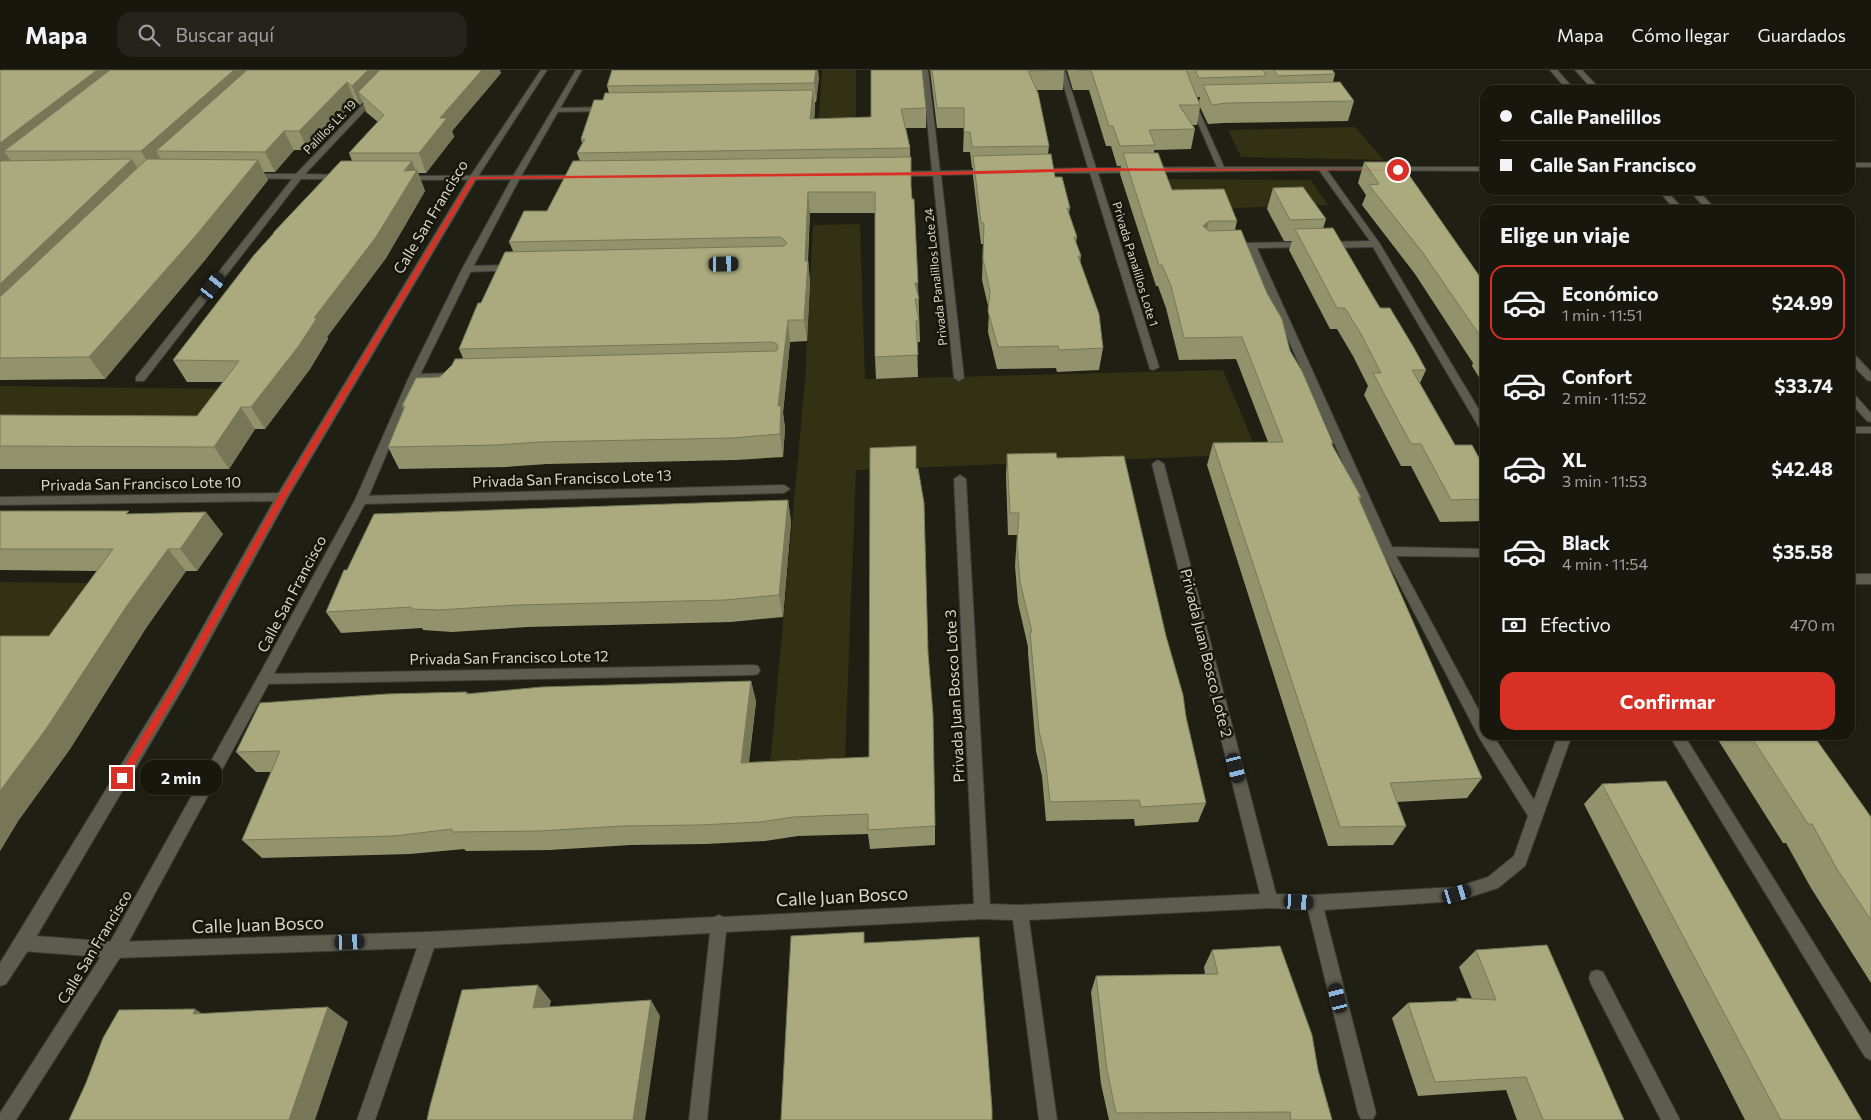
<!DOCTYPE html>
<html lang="es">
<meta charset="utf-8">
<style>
body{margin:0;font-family:Commissioner,sans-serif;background:#24241c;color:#f1f3f6;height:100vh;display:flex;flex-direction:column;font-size:19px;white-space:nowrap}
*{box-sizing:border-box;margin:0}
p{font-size:16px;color:#9e9f9e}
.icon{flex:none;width:28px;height:28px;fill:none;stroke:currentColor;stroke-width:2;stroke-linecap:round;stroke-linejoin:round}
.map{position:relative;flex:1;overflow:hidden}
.drawer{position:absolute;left:1480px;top:135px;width:375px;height:535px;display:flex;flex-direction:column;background:#17170e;border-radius:15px;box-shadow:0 1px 4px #0004,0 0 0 1px #36362e}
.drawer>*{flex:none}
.top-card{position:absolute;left:1480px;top:15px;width:375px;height:110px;border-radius:15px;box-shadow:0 1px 4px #0004,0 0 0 1px #36362e;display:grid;align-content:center;height:110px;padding:0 20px;background:#17170e}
.end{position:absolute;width:22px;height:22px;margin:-11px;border:6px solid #d93025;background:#fff;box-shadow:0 0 0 2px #fff}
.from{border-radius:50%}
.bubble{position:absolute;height:35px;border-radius:15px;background:#17170e;box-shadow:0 1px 4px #0004,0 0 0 1px #36362e;font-size:16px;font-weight:700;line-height:35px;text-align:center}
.car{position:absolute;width:15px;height:30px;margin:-15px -8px;border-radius:6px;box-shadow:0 0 4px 1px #0007;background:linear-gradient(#222 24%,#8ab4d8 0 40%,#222 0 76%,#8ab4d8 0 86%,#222 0)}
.top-card b{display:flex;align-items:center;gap:18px;height:48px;font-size:19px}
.top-card b+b{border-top:1px solid #36362e}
.top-card i{width:12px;height:12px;background:#f1f3f6}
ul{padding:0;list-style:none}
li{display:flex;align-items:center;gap:15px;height:75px;margin:0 10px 8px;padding:0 10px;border:2px solid transparent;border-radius:15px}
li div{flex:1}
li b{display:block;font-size:19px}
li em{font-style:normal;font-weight:700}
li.current{border-color:#d93025}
li>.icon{width:45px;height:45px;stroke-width:1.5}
h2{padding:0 20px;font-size:22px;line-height:60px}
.pay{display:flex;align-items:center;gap:12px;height:55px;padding:0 20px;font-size:19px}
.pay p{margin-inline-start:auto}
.primary-button{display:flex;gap:10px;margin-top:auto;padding:10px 20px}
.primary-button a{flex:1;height:58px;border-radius:15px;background:#d93025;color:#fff;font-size:20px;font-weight:700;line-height:58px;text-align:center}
header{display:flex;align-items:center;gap:30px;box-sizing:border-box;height:70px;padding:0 25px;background:#17170e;border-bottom:1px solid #36362e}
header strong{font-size:24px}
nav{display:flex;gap:28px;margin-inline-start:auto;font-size:18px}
.search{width:350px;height:45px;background:#24241c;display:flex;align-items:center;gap:12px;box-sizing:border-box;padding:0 18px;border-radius:15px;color:#9e9f9e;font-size:19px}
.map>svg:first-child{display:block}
.green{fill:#323114}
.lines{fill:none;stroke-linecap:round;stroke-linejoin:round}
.street-casing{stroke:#3a3b33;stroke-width:2}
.secondary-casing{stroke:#3a3b33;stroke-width:2}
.street{fill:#5d5d4f;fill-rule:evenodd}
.secondary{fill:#5d5d4f;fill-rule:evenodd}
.wall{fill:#92926c;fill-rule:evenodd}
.shaded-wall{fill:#777758}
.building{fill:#aaaa7e;stroke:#777758}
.route{fill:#d93025}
.labels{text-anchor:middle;stroke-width:5;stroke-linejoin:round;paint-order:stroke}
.far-street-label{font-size:12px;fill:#d7d8cf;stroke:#16160a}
.street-label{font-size:15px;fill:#d7d8cf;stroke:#16160a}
.near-street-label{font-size:18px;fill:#d7d8cf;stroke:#16160a}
</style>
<header>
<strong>Mapa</strong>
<div class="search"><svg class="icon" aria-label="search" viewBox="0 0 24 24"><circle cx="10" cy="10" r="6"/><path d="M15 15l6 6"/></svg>Buscar aquí</div>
<nav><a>Mapa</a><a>Cómo llegar</a><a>Guardados</a></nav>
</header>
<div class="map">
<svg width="1871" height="1050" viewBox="0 0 1871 1050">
<rect width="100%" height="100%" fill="#1f1f13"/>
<!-- green -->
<path class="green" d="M822,0H856V60L818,61Z
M1355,57L1384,90L1241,87L1228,60Z
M1161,109L1311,110L1328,135L1173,140Z
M860,154L865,309L1223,300L1258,384L856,400L845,687L770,695L805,311L813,155Z
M0,316L231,319L201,360L0,358Z
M0,512L89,513L46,577H0Z"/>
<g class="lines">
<defs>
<path id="street" d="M396,0H403L305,104L340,105L344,107L343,109H301L144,311H136V307L292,109L250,108H247V104H296Z
M922,0H928L940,101L990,100L994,102L990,104L941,105L964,308L959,311L954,308L933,106H895L891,104L895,102L932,101Z
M1059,0H1065L1096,98L1217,97L1175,0H1181L1224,97H1485V101L1327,100L1380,174L1485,350V362L1480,359L1373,177L1326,178L1322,175L1326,172L1370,171L1319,100L1098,103L1159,297L1154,300L1150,299L1090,103H1037L1033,101L1037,99L1088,98Z
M610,37V41H607L557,42L553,40L557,38Z
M1850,93H1871V97H1850Z
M583,105L584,107L580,109L402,110L398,108L402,106Z
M1306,172L1310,175L1309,177L1257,178L1392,477L1485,479V487L1396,486L1485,652V665H1493L1534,730L1558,665H1572L1525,796L1498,818L1457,831L1324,840L1376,1043L1373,1049H1361L1358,1043L1308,840L1270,838L1029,850L1057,1050H1039L1013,850L982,849L726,862L707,1050H689L710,863L434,878L375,1050H357L417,878L115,888L23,881L17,879L15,873L17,867L23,865L115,872L428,862L714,847L719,845L723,847L974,834L954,409L960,405L966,409L990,834L1020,835L1260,824L1152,394L1158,390L1164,394L1276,824L1314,825L1457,817L1488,807L1514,786L1528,746L1480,669L1382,481L1248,179L1240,176L1244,173Z
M512,195L517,198L515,200L467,202L462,199L467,196Z
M457,303L461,304V308L414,310L409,307L414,304Z
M1850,357H1871V363H1850Z
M784,415L790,419L784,423L361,434L355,430L361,426Z
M282,423L288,427L282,431L0,435V427Z
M1850,504H1871V514H1850Z
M753,595L758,596L760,600L758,604L753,605L264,614L259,613L257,609L259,605L264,604Z
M1669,665H1684L1871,965V990L1865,987Z
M1597,900L1603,902L1680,1050H1661L1591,914L1589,908L1591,902Z"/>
<path id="secondary" d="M541,0H547L477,108L288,427L186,613L29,879L6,914L0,916V893L176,605L276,427L469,108Z
M576,0H582L520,108L472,199L419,307L367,430L269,613L121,886L16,1050H0V1043L109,874L259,605L355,430L409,307L462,199L512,108Z
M1550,0H1557L1575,20H1567Z
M1575,0H1582L1601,20H1593Z
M1658,120H1666L1684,140H1675Z
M1689,120H1698L1716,140H1707Z
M1850,283L1854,284L1871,302V311L1867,310L1850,292Z
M1850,323L1854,324L1871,343V352L1867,351L1850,332Z"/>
</defs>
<!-- street casing -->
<use href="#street" class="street-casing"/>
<!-- secondary casing -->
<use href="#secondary" class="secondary-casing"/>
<!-- street -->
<use href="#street" class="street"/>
<!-- secondary -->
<use href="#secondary" class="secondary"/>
</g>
<!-- wall -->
<path class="wall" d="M0,0L501,3L452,61L454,67L426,103H418L425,121L386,188L327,267L328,269L310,299L265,359H255L229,399H0V345L197,346L223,312H187L173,290L273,164V163L352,91L349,83L378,52L366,42L363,32L360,35L355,31L308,80H294L275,102H263L268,110L205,190L105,309L0,310Z
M871,0L926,38V58H906L910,78L911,124L918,213L920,272H917L918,307L876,309L875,287V143H810L808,191L810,212L807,271L790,272L783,343L785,358L783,387L736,390L547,394L506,397L399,399L388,377L404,340L402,336L463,288L459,279L481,233L513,181L509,172L547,141L580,91L577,83L582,73L581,69L603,30L609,23L607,16L819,7L816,32H815V40L814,49L871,47Z
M930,0H1064L1063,20H1037L1049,76L1048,84L1055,107L1070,138L1069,143L1077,167L1076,173L1081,186L1080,193L1103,278L1099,300L1057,302L1056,298L997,299L988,262L989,240L982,210L983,174H981L973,106V98H972L970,82H963L964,58H937Z
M1067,0H1332L1335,4L1333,12L1354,31L1348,51L1223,53L1208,54L1200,37L1197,55H1192L1195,59L1191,79L1154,80V83L1172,120L1237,151L1235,160L1333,373L1332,376L1361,427L1359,431L1482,708L1467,728L1397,732L1406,756L1393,775L1328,776L1207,395L1213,373L1268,372L1236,289L1179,290L1166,238L1158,216H1156L1120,104L1121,96H1117L1111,76H1106L1089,20H1073ZM1197,27H1200L1199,32Z
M1364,92L1485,214V317L1472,296L1473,293L1415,204L1362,135L1366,125L1358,113Z
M1273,118L1326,149L1323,159L1426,300L1420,313L1455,375L1485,399V451L1440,452L1411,396H1401L1364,325L1368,316L1353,286L1337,259H1330L1289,180L1292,171H1284L1267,139Z
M1007,384L1057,388L1186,647L1206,733L1198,752L1135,756L1134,749L1046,751L1042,706L1036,681L1028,583V577L1018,533L1015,496L1017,465H1008L1006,406Z
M916,398L928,582L935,756V775L870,779L868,764L798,766L765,771L706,774L631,775L550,780L466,781L464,779L410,784L262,788L242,770L271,702H256L236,682L467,622L468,624L751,611L756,632L749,692L869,687Z
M788,430L791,452L783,547L731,552L527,557L452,562L423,560L422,558L341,563L326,542L347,500Z
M0,441L132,444L223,464L197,501H186L146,558L70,679L18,751L0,781V566H49L97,501L0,500Z
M1715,665H1813L1871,747V913L1811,818L1786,773H1783Z
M1602,714L1862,1050H1745L1584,734Z
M1212,880L1318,1000L1332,1050H1109L1101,1014L1091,922L1096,906L1205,904L1204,897Z
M1476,880L1624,1050H1517L1506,1020L1418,1026L1392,948L1408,933L1455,931L1457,928L1472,929L1459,897Z"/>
<!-- shaded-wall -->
<path class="shaded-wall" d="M97,0H133L4,81L13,94L0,102V73Z
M234,0H264L156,81L163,93L153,101L141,81Z
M368,0H393L358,22L363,32L360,35L352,16Z
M482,0H500L501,3L452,61L454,67L426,103L419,83L440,48Z
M816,0H818L819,7L816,32L814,13Z
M347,12L355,31L308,80L299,61Z
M813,20L815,40L812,69L810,49Z
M284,61L294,80L275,102L265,82Z
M132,89L144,109L0,251V214Z
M258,90L268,110L205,190L105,309L89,287Z
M412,91L416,102L417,100L425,121L386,188L327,267L328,269L310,299L265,359L251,337L314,248L404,101Z
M808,122L810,143L807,196L808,191L810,212L807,271L804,250L805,191Z
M1209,151L1204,172L1203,156Z
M915,213H918V229Z
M788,250L790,272L783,343L785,358L783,387L780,364L778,336Z
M241,337L255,359L229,399L214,377Z
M788,430L791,452L783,547L779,525Z
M206,442L223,464L197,501L180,479Z
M168,479L186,501L146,558L70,679L18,751L0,781V721L126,537Z
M751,611L756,632L746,713L741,693Z
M538,915L551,931L546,953L533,938Z
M651,930L660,946L645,1050H633Z
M328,937L348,952L315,1050H289Z
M195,939L219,954L193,944Z"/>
<!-- building -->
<path class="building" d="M0,0H97L0,73Z
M110,0H234L141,81H4Z
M247,0H368L352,16L347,12L299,61H284L265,82L156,81Z
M380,0H482L440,48H447L419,83H349L384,45L358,22Z
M612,0H816L814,13L607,16Z
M871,0H922L926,38L901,39L910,78L577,83L585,69H581L594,30H603L605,23L813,20L810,49L871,47Z
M932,0H1064L1028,1L1038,23L1049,76L972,77L970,62H964V38H937Z
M1075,0H1186L1200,35H1179L1195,59L1149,60L1155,75L1120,76L1113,56H1109L1091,0Z
M1195,0H1263L1266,6L1199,8Z
M1274,0H1332L1335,4L1278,6Z
M1340,12L1354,31L1227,33L1212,35L1203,15Z
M1123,83H1158L1172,120L1224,119L1237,151H1209L1203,156L1209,161L1241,160L1267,223L1282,249L1290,281L1302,301L1333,373H1331L1361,427H1358L1482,708L1390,713L1406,756L1340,757L1213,373L1283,372L1242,267L1184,268L1171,216L1162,195H1159Z
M1051,84L1055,107H1062L1070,138H1067L1077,167H1074L1081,186H1078L1099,244L1103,278L1059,280L1058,276L998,277L988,241L990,221L983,189L984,153H981L973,86Z
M911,87V116L912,129H914L918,213H915L919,229H915L919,251H916L918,285L875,287V122H808L805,191H808L804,250H788L778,336H781L780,364L732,368L539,372L497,375L388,377L405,336H402L416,308L440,307L452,295L455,289L776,281L778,279L777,274L772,272L459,279L478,233H481L505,182L784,176L787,173L781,167L509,172L524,141H547L573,91Z
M132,89L0,214V91Z
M147,89L258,90L193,169L89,287L0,288V227Z
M341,91H412L404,101L417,100L376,167L314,248H317L298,277L251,337H241L214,377L0,376V345L197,346L239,291L173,290L254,185L274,163H273Z
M1364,92H1400L1485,214V273L1423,183L1369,115L1379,114Z
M1303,117L1326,149L1290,150L1273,118Z
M1333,158L1380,238H1390L1414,278L1426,300H1412L1455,375H1472L1485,399V429L1451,430L1421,374H1411L1373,303H1381L1361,264L1345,238H1337L1295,159Z
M916,376V399L918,398L924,433L928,582L933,645L935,756L868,760V744L794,747L760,752L699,755L622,756L539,761L452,762V759L394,766L242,770L280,681L236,682L260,633L387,624L467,622L466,624L542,617L751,611L741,693L869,687L870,378Z
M1056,383L1057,388L1124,386L1166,566L1183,625L1186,647L1206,733L1141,737L1139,730L1050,732L1045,686L1039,661L1030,562H1032L1020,512L1017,474L1019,443H1010L1007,384Z
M788,430L779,525L725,530L516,535L439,540L411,539V537L326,542L344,500H347L374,444Z
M0,441H129L126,444L206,442L180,479H168L126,537L46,659L0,721V566H49L113,479H0Z
M1750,665H1813L1871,747V850L1837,799L1812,754H1808Z
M1666,711L1862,1050H1781L1602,714Z
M864,862V873L979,867L992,1039V1050H781L791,866Z
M1547,875L1624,1050H1543L1526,1007L1435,1012L1408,933L1458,931L1457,928L1496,930L1476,880Z
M1280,876L1312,965L1318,1000L1332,1050H1291L1290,1042L1116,1043L1107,1000L1096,906L1218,904L1212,880Z
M538,915L533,938L651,930L633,1050H427L430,1036L462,920Z
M328,937L289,1050H69L86,1013L103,968L119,940L195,939L193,944Z"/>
<!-- route -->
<path class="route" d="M1092,98L1401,100L1092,101L938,105L475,109L286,427L184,611L125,711H119V705L178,606L278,427L471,107L938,102Z"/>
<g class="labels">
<!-- far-street labels -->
<g class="far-street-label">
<text transform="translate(330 57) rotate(-46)" y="4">Palillos Lt. 19</text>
<text transform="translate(1135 194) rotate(73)" y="4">Privada Panalillos Lote 1</text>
<text transform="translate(936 207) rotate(-96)" y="4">Privada Panalillos Lote 24</text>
</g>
<!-- street labels -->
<g class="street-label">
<text transform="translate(431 147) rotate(-59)" y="5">Calle San Francisco</text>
<text transform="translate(572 409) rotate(-2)" y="5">Privada San Francisco Lote 13</text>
<text transform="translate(141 414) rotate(-1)" y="5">Privada San Francisco Lote 10</text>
<text transform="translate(292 524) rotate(-62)" y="5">Calle San Francisco</text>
<text transform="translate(1206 583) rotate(76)" y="5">Privada Juan Bosco Lote 2</text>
<text transform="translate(509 588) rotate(-1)" y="5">Privada San Francisco Lote 12</text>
<text transform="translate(955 626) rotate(-93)" y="5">Privada Juan Bosco Lote 3</text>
<text transform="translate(95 877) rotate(-59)" y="5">Calle San Francisco</text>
</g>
<!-- near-street labels -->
<g class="near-street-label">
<text transform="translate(842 827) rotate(-3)" y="6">Calle Juan Bosco</text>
<text transform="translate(258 855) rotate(-2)" y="6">Calle Juan Bosco</text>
</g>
</g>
</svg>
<i class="end from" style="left:1398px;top:100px"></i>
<i class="end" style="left:122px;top:708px"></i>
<div class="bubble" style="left:140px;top:690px;width:82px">2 min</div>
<i class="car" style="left:724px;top:194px;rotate:89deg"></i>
<i class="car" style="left:213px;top:216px;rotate:38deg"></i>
<i class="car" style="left:1236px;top:698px;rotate:166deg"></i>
<i class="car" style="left:1457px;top:824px;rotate:73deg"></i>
<i class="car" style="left:1299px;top:832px;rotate:93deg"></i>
<i class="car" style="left:350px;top:872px;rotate:88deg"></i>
<i class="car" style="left:1338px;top:928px;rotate:346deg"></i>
<div class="top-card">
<b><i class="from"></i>Calle Panelillos</b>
<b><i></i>Calle San Francisco</b>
</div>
<section class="drawer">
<h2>Elige un viaje</h2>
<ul>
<li class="current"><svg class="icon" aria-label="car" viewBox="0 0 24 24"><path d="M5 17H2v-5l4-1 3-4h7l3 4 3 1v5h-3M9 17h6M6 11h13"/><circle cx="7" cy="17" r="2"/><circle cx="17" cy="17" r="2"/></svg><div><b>Económico</b><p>1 min · 11:51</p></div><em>$24.99</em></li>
<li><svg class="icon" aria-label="car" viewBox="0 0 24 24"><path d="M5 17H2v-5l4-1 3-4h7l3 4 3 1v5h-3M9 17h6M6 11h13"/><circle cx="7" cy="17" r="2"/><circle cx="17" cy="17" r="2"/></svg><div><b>Confort</b><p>2 min · 11:52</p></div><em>$33.74</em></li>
<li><svg class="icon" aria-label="car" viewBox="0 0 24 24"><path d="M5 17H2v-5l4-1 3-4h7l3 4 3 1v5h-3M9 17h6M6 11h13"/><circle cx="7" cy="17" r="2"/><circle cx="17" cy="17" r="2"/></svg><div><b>XL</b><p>3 min · 11:53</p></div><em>$42.48</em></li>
<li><svg class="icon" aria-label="car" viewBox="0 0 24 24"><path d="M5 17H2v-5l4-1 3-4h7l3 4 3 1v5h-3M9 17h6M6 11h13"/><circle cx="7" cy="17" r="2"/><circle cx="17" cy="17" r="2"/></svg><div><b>Black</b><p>4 min · 11:54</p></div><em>$35.58</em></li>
</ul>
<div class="pay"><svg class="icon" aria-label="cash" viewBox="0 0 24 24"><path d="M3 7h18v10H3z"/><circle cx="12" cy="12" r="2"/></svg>Efectivo<p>470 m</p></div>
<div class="primary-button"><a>Confirmar</a></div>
</section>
</div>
